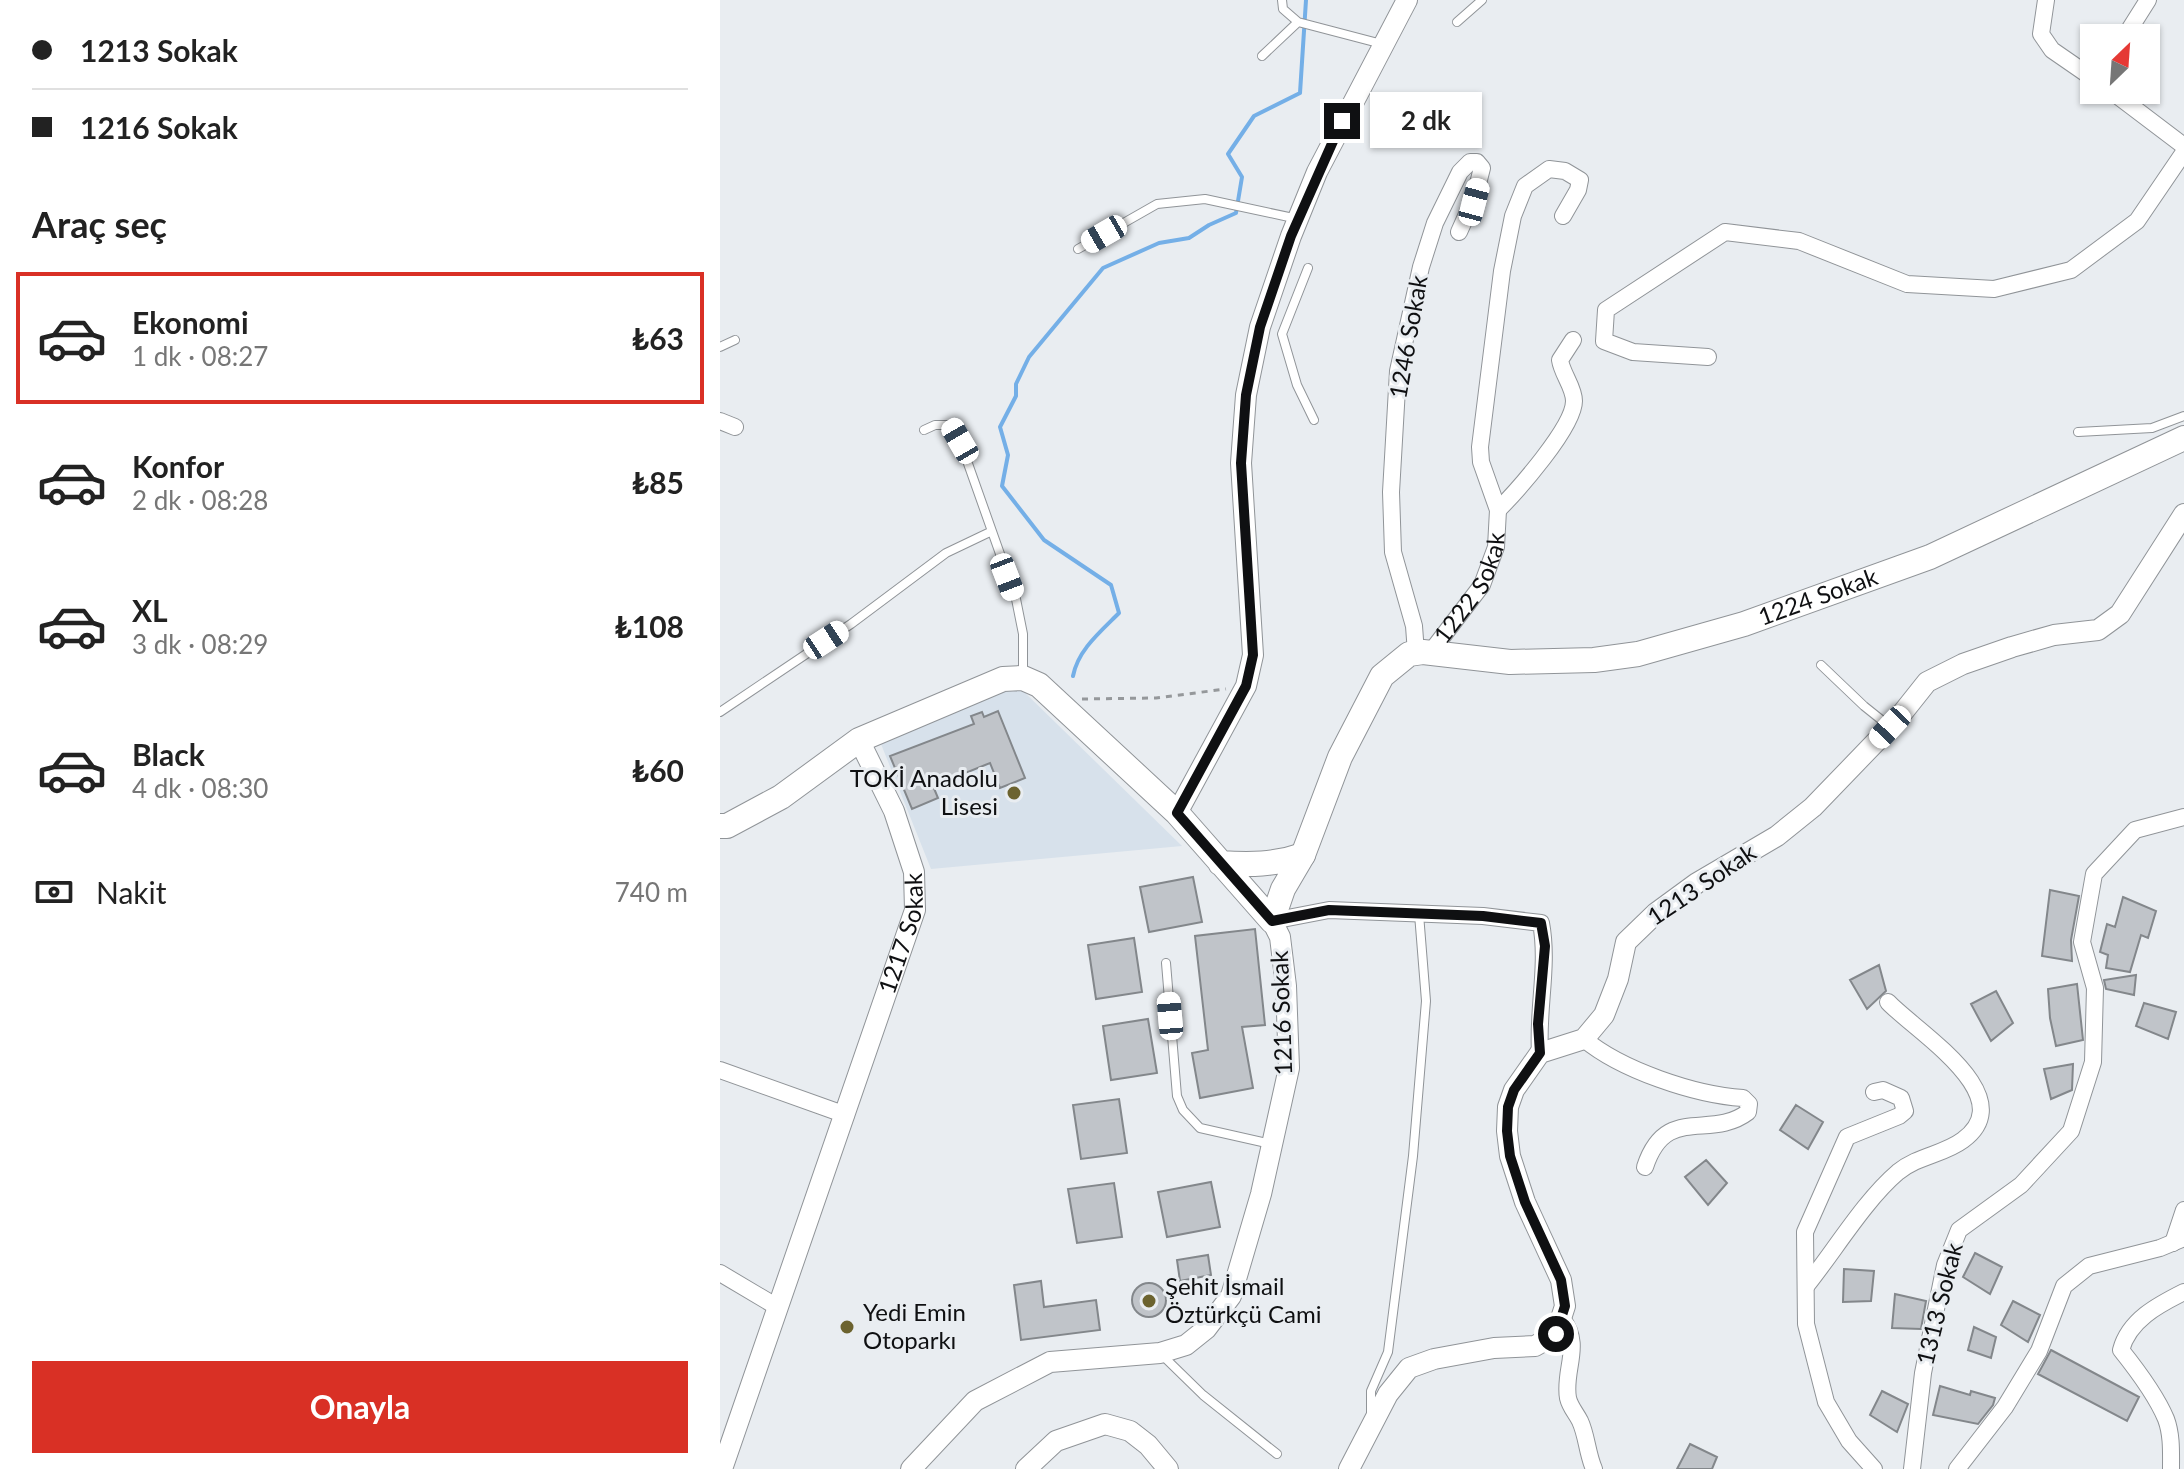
<!DOCTYPE html>
<html lang="tr">
<meta charset="utf-8">
<style>
body{margin:0;font-family:Lato,sans-serif;background:#f2f2f2;color:#222;height:100vh;display:flex;flex-direction:column;font-size:30px;white-space:nowrap}
*{box-sizing:border-box;margin:0}
p{font-size:26px;color:#767676}
.icon{flex:none;width:44px;height:44px;fill:none;stroke:currentColor;stroke-width:2;stroke-linecap:round;stroke-linejoin:round}
.map{position:relative;flex:1;overflow:hidden}
.sheet{display:flex;flex-direction:column;background:#fff;width:720px}
.sheet>*{flex:none}
.top-card{display:grid;align-content:center;height:176px;padding:0 32px;background:#fff}
.needle{width:52px;rotate:25deg}
.buttons{position:absolute;left:1360px;top:24px;display:grid;gap:16px}
.buttons a{display:grid;place-items:center;width:80px;height:80px;border-radius:0px;background:#fff;box-shadow:0 2px 6px #0004;font-size:40px}
.end{position:absolute;width:36px;height:36px;margin:-18px;border:10px solid #0f1012;background:#fff;box-shadow:0 0 0 4px #fff}
.from{border-radius:50%}
.bubble{position:absolute;height:56px;border-radius:0px;background:#fff;box-shadow:0 2px 6px #0004;font-size:26px;font-weight:700;line-height:56px;text-align:center}
.car{position:absolute;width:24px;height:48px;margin:-24px -12px;border-radius:10px;box-shadow:0 0 6px 2px #0007;background:linear-gradient(#fff 24%,#345 0 40%,#fff 0 76%,#345 0 86%,#fff 0)}
.top-card b{display:flex;align-items:center;gap:28px;height:76px;font-size:30px}
.top-card b+b{border-top:2px solid #e0e0e0}
.top-card i{width:20px;height:20px;background:#222}
ul{padding:0;list-style:none}
li{display:flex;align-items:center;gap:24px;height:132px;margin:0 16px 12px;padding:0 16px;border:4px solid transparent;border-radius:0px}
li div{flex:1}
li b{display:block;font-size:30px}
li em{font-style:normal;font-weight:700}
li.selected{border-color:#d93025}
li>.icon{width:72px;height:72px;stroke-width:1.5}
h2{padding:0 32px;font-size:36px;line-height:96px}
.pay{display:flex;align-items:center;gap:20px;height:88px;padding:0 32px;font-size:30px}
.pay p{margin-inline-start:auto}
.primary-button{display:flex;gap:16px;margin-top:auto;padding:16px 32px}
.primary-button a{flex:1;height:92px;border-radius:0px;background:#d93025;color:#fff;font-size:32px;font-weight:700;line-height:92px;text-align:center}
main{display:flex;flex:1;min-height:0}
.map>svg:first-child{display:block}
.built{fill:#d7e1eb}
.lines{fill:none;stroke-linecap:round;stroke-linejoin:round}
.stream{stroke:#74afe7;stroke-width:4}
.building{fill:#c0c4c9;stroke:#83878b;stroke-width:2}
.service-casing{stroke:#909498;stroke-width:10}
.minor-casing{stroke:#909498;stroke-width:18}
.tertiary-casing{stroke:#909498;stroke-width:22}
.secondary-casing{stroke:#909498;stroke-width:26}
.path{stroke:#95989b;stroke-width:3;stroke-dasharray:6 6;stroke-linecap:butt}
.service{stroke:#fff;stroke-width:8}
.minor{stroke:#fff;stroke-width:16}
.tertiary{stroke:#fff;stroke-width:20}
.secondary{stroke:#fff;stroke-width:24}
.route{stroke:#0f1012;stroke-width:10}
.poi-dot{fill:#6c632f;stroke:#e9edf1;stroke-width:3}
.labels{text-anchor:middle;stroke-width:6;stroke-linejoin:round;paint-order:stroke}
.street-label{font-size:24px;fill:#0f1012;stroke:#e9edf1}
.poi-label{font-size:24px;fill:#0f1012;stroke:#e9edf1;text-anchor:start}
</style>
<main>
<section class="sheet">
<div class="top-card">
<b><i class="from"></i>1213 Sokak</b>
<b><i></i>1216 Sokak</b>
</div>
<h2>Araç seç</h2>
<ul>
<li class="selected"><svg class="icon" aria-label="car" viewBox="0 0 24 24"><path d="M5 17H2v-5l4-1 3-4h7l3 4 3 1v5h-3M9 17h6M6 11h13"/><circle cx="7" cy="17" r="2"/><circle cx="17" cy="17" r="2"/></svg><div><b>Ekonomi</b><p>1 dk · 08:27</p></div><em>₺63</em></li>
<li><svg class="icon" aria-label="car" viewBox="0 0 24 24"><path d="M5 17H2v-5l4-1 3-4h7l3 4 3 1v5h-3M9 17h6M6 11h13"/><circle cx="7" cy="17" r="2"/><circle cx="17" cy="17" r="2"/></svg><div><b>Konfor</b><p>2 dk · 08:28</p></div><em>₺85</em></li>
<li><svg class="icon" aria-label="car" viewBox="0 0 24 24"><path d="M5 17H2v-5l4-1 3-4h7l3 4 3 1v5h-3M9 17h6M6 11h13"/><circle cx="7" cy="17" r="2"/><circle cx="17" cy="17" r="2"/></svg><div><b>XL</b><p>3 dk · 08:29</p></div><em>₺108</em></li>
<li><svg class="icon" aria-label="car" viewBox="0 0 24 24"><path d="M5 17H2v-5l4-1 3-4h7l3 4 3 1v5h-3M9 17h6M6 11h13"/><circle cx="7" cy="17" r="2"/><circle cx="17" cy="17" r="2"/></svg><div><b>Black</b><p>4 dk · 08:30</p></div><em>₺60</em></li>
</ul>
<div class="pay"><svg class="icon" aria-label="cash" viewBox="0 0 24 24"><path d="M3 7h18v10H3z"/><circle cx="12" cy="12" r="2"/></svg>Nakit<p>740 m</p></div>
<div class="primary-button"><a>Onayla</a></div>
</section>
<div class="map">
<svg width="1464" height="1469" viewBox="0 0 1464 1469">
<rect width="100%" height="100%" fill="#e9edf1"/>
<!-- built -->
<path class="built" d="M295,683L462,846L211,869L159,739Z"/>
<g class="lines">
<!-- stream -->
<path class="stream" d="M353,676C358,650 380,632 399,613L391,585L324,540L282,486L288,455L280,427L296,396V384L309,357L383,268L439,243L469,238L489,225L516,213L522,177L508,154L534,116L580,93L586,0"/>
</g>
<!-- building -->
<path class="building" d="M278,711L305,778L280,788L270,763L213,786L218,798L192,809L170,756L254,724L251,716L262,712L264,717Z
M473,877L482,922L429,932L420,887Z
M1330,890L1359,896L1351,940L1352,961L1322,956Z
M1403,897L1436,911L1428,938L1421,935L1410,972L1386,968L1388,955L1380,952L1387,924L1395,927Z
M535,929L545,1025L522,1027L533,1088L480,1098L472,1053L488,1050L475,936Z
M414,938L422,992L376,999L368,945Z
M1159,965L1166,991L1147,1009L1130,980Z
M1416,975L1414,995L1386,989L1384,980Z
M1357,984L1363,1040L1336,1046L1330,1018L1328,989Z
M1276,991L1293,1023L1271,1041L1251,1004Z
M1424,1003L1456,1012L1448,1039L1416,1026Z
M428,1019L437,1073L391,1080L383,1026Z
M1353,1064L1352,1090L1331,1099L1324,1069Z
M399,1099L407,1153L361,1159L353,1105Z
M1076,1105L1103,1122L1088,1149L1060,1130Z
M986,1160L1007,1183L988,1205L965,1177Z
M491,1182L500,1227L447,1237L438,1192Z
M394,1183L402,1237L357,1243L348,1189Z
M1255,1253L1282,1267L1270,1294L1243,1277Z
M488,1255L491,1275L460,1281L457,1260Z
M1124,1269L1154,1271L1151,1301L1123,1302Z
M321,1281L324,1307L376,1300L380,1330L301,1340L294,1285Z
M412 1300a17 17 0 1 1 34 0a17 17 0 1 1-34 0Z
M1175,1294L1206,1301L1201,1329L1172,1328Z
M1293,1301L1320,1315L1308,1342L1281,1325Z
M1254,1327L1276,1337L1271,1358L1248,1350Z
M1331,1350L1419,1397L1407,1421L1318,1374Z
M1220,1386L1250,1395L1251,1391L1275,1398L1273,1405L1258,1424L1213,1415Z
M1162,1391L1188,1404L1177,1432L1150,1415Z
M970,1444L997,1457L992,1469H957Z"/>
<g class="lines">
<defs>
<path id="service" d="M562,0L563,9L578,22L662,44
M737,22L762,0
M542,56L578,22
M358,249L437,204L485,199L578,219
M588,268L562,334L577,385L594,420
M0,347L15,340
M204,430L215,425H230L240,441L296,599L303,634V676
M1358,432L1432,428L1464,416
M1101,665L1144,706L1169,726
M0,712L131,624L226,553L270,532
M446,963L457,1096L463,1110L480,1128L551,1144
M442,1355L483,1395L557,1454
M651,1414V1391L668,1352L693,1156L706,1001L699,914"/>
<g id="minor">
<path d="M1326,0L1321,34L1332,50L1374,79"/>
<path d="M1404,38L1428,0"/>
<path d="M1390,90L1464,146"/>
<path d="M988,357L913,352L884,341L886,310L1005,232L1079,241L1187,284L1274,289L1351,270L1417,221L1464,152"/>
<path d="M0,421L15,427"/>
<path d="M778,510C797,491 854,427 854,401C854,387 842,374 840,360L853,340"/>
<path d="M696,653L694,626L673,552L671,492L678,371L701,267L715,223L740,172L750,162H757L762,168C757,191 749,211 739,232"/>
<path id="s1" d="M710,653L762,585L776,547L778,510L761,462L760,447L782,271L793,216L805,186L829,169L845,171L860,180L858,190L843,216"/>
<path d="M552,921L609,910L763,916L821,923C829,966 817,1009 820,1053"/>
<path d="M864,1039C901,1070 975,1095 1023,1098L1029,1104L1028,1112C990,1141 946,1103 925,1167"/>
<path d="M0,1070L126,1115"/>
<path d="M1453,1243L1464,1210"/>
<path d="M0,1273L59,1308"/>
<path d="M1087,1285C1115,1250 1145,1200 1178,1172C1199,1155 1223,1155 1243,1140C1303,1096 1195,1031 1168,1002"/>
<path d="M842,1319C863,1345 843,1370 848,1398C850,1407 856,1413 860,1421C867,1436 867,1453 874,1469"/>
<path d="M1154,1469L1129,1441L1106,1402L1086,1324L1085,1232L1127,1137L1179,1116L1185,1111L1181,1098L1163,1090L1154,1092"/>
<path d="M1192,1469L1203,1373L1225,1265L1239,1230L1301,1185L1351,1131L1373,1062L1375,988L1362,942L1374,874L1415,830L1464,817"/>
<path d="M1237,1469L1285,1407L1319,1351L1344,1286L1369,1266L1440,1248L1464,1238"/>
<path d="M1451,1469C1451,1453 1452,1435 1446,1419C1436,1395 1417,1370 1401,1350C1409,1320 1438,1305 1464,1292"/>
</g>
<g id="tertiary">
<path d="M457,813L526,686L533,655L521,463L526,395L540,327L571,236L597,172L687,0"/>
<path id="s2" d="M2,1469L195,910L194,872L174,811L139,740"/>
<path d="M191,1469L255,1401L330,1362L440,1353L466,1345L486,1329L511,1296L541,1194L569,1068L566,986L560,937L552,921"/>
<path d="M306,1469L336,1441L385,1424L410,1431L428,1445L448,1469"/>
<path d="M629,1469L668,1394L689,1368L714,1359L774,1348L815,1346L836,1334L845,1306L841,1280L805,1202L790,1156L787,1131L788,1107L794,1090L820,1053L864,1039L884,1015L898,979L906,942L936,913L977,883L1057,836L1093,807L1176,721L1207,682L1243,664L1292,647L1334,635L1378,630L1400,614L1464,514"/>
</g>
<g id="secondary">
<path d="M0,826H7L61,797L139,740L283,679L303,678L319,685L457,813L552,921L563,889L583,855C555,865 529,865 500,863"/>
<path id="s3" d="M583,855L620,757L662,676L689,654L703,652L790,662L874,660L918,654L1024,624L1210,557L1464,438"/>
</g>
</defs>
<!-- service casing -->
<use href="#service" class="service-casing"/>
<!-- minor casing -->
<use href="#minor" class="minor-casing"/>
<!-- tertiary casing -->
<use href="#tertiary" class="tertiary-casing"/>
<!-- secondary casing -->
<use href="#secondary" class="secondary-casing"/>
<!-- path -->
<path class="path" d="M362,699L436,698L506,689"/>
<!-- service -->
<use href="#service" class="service"/>
<!-- minor -->
<use href="#minor" class="minor"/>
<!-- tertiary -->
<use href="#tertiary" class="tertiary"/>
<!-- secondary -->
<use href="#secondary" class="secondary"/>
</g>
<g class="lines">
<!-- route -->
<path class="route" d="M622,121L571,236L540,327L526,395L521,463L533,655L526,686L457,813L552,921L609,910L763,916L821,923L825,946L818,1024L820,1053L794,1090L788,1107L787,1131L790,1156L805,1202L841,1280L845,1306L836,1334"/>
</g>
<!-- markers -->
<g class="poi-dot">
<circle cx="294" cy="793" r="8"/>
<circle cx="429" cy="1301" r="8"/>
<circle cx="127" cy="1327" r="8"/>
</g>
<g class="labels">
<!-- street labels -->
<g class="street-label">
<text transform="translate(689 337) rotate(-80)" y="8">1246 Sokak</text>
<text dy="8" stroke="none"><textPath href="#s1" startOffset="78">1222 Sokak</textPath></text>
<text dy="8" stroke="none"><textPath href="#s3" startOffset="650">1224 Sokak</textPath></text>
<text transform="translate(982 885) rotate(-34)" y="8">1213 Sokak</text>
<text dy="8" stroke="none"><textPath href="#s2" startOffset="566">1217 Sokak</textPath></text>
<text transform="translate(562 1013) rotate(-92)" y="8">1216 Sokak</text>
<text transform="translate(1220 1304) rotate(-76)" y="8">1313 Sokak</text>
</g>
<!-- poi labels -->
<g class="poi-label">
<text x="278" y="787" text-anchor="end">TOKİ Anadolu<tspan x="278" dy="28">Lisesi</tspan></text>
<text x="445" y="1295">Şehit İsmail<tspan x="445" dy="28">Öztürkçü Cami</tspan></text>
<text x="143" y="1321">Yedi Emin<tspan x="143" dy="28">Otoparkı</tspan></text>
</g>
</g>
</svg>
<div class="buttons">
<a><svg class="needle" viewBox="-14 -14 28 28"><path d="M0-13l5 13h-10z" fill="#e53935"/><path d="M0 13l5-13h-10z" fill="#767676"/></svg></a>
</div>
<i class="end from" style="left:836px;top:1334px"></i>
<i class="end" style="left:622px;top:121px"></i>
<div class="bubble" style="left:650px;top:92px;width:112px">2 dk</div>
<i class="car" style="left:754px;top:202px;rotate:15deg"></i>
<i class="car" style="left:384px;top:234px;rotate:240deg"></i>
<i class="car" style="left:240px;top:441px;rotate:330deg"></i>
<i class="car" style="left:287px;top:577px;rotate:159deg"></i>
<i class="car" style="left:106px;top:640px;rotate:57deg"></i>
<i class="car" style="left:1170px;top:727px;rotate:223deg"></i>
<i class="car" style="left:450px;top:1016px;rotate:355deg"></i>
</div>
</main>
